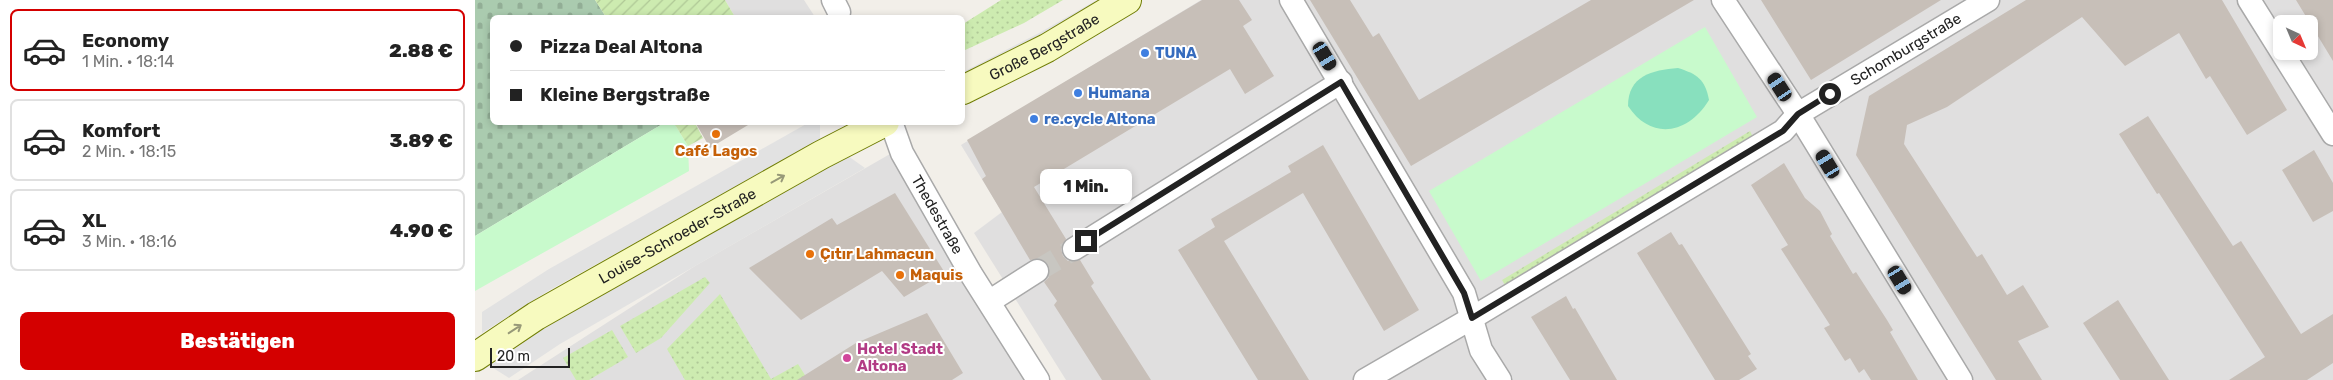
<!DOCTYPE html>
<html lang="de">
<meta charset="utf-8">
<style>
body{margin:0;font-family:Rubik,sans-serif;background:#f6f6f6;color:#222;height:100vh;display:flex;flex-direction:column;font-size:19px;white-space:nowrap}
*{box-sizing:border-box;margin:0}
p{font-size:16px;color:#767676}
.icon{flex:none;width:28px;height:28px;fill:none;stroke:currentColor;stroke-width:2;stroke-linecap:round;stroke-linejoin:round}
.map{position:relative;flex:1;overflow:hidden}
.side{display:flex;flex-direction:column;background:#fff;width:475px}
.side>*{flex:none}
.banner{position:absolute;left:15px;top:15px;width:475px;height:110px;border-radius:8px;box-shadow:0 2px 8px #0003;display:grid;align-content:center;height:110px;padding:0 20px;background:#fff}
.needle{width:32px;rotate:136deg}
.fabs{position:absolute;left:1798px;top:15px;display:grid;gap:10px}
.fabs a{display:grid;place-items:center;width:45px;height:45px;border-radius:8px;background:#fff;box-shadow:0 2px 8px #0003;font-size:25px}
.scale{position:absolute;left:15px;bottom:12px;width:80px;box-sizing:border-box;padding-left:5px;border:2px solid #222;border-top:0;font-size:14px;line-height:18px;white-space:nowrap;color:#222;-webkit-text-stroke:4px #fff;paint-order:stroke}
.end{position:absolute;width:22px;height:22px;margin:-11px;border:6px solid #222;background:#fff;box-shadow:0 0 0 2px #fff}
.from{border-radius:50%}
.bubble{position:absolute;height:35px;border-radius:8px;background:#fff;box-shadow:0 2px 8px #0003;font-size:16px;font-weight:800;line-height:35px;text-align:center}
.car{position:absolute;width:15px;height:30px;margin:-15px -8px;border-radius:6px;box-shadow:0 0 4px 1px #0007;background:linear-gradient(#222 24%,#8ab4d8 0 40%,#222 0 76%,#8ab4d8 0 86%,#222 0)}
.banner b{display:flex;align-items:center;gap:18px;height:48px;font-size:19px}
.banner b+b{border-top:1px solid #e0e0e0}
.banner i{width:12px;height:12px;background:#222}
ul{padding:9px 0 0;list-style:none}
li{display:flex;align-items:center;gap:15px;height:82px;margin:0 10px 8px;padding:0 10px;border:2px solid #e0e0e0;border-radius:8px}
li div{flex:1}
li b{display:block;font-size:19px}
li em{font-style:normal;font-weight:800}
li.current{border-color:#d40000}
li>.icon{width:45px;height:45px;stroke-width:1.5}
.primary-button{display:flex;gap:10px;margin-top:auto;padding:10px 20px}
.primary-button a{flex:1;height:58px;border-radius:8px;background:#d40000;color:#fff;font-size:20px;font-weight:800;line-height:58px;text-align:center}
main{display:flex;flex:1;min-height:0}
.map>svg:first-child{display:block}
.residential{fill:#e0dfdf;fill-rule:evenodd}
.grass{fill:url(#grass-dots)}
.cemetery{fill:url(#cemetery-stones)}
.park{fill:#c8facc}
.garden{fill:url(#garden-furrows)}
.pitch{fill:#88e0be}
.parking{fill:#e2e2e2}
.building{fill:#c7bfb8}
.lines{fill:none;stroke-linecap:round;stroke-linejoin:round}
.street-tunnel{stroke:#c8c6c1;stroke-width:22;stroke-dasharray:22 11;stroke-linecap:butt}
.street-casing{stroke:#a9a9a9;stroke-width:25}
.secondary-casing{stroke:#707d05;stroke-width:30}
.street{stroke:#fff;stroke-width:22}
.secondary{stroke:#f7fabf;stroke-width:28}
.oneway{stroke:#979978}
.route{stroke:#222;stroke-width:6}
.shop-dot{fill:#3f7fe0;stroke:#fff;stroke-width:2}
.food-dot{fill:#e8710a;stroke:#fff;stroke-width:2}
.hotel-dot{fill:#d1479c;stroke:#fff;stroke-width:2}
.labels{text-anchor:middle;stroke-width:4;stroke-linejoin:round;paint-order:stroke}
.street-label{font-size:15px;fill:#222;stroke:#fff}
.shop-label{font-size:15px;font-weight:bold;fill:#366cbe;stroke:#fff;text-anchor:start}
.food-label{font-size:15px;font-weight:bold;fill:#c56008;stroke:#fff;text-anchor:start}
.hotel-label{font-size:15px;font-weight:bold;fill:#b23c85;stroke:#fff;text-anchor:start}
</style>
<main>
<section class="side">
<ul>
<li class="current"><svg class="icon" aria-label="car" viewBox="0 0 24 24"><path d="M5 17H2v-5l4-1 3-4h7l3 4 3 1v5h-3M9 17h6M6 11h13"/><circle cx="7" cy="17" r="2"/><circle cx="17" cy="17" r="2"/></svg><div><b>Economy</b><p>1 Min. · 18:14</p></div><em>2.88 €</em></li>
<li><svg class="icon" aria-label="car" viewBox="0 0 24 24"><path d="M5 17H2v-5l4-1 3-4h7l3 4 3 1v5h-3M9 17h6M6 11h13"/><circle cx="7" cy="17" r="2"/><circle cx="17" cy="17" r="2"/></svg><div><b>Komfort</b><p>2 Min. · 18:15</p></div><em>3.89 €</em></li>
<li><svg class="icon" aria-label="car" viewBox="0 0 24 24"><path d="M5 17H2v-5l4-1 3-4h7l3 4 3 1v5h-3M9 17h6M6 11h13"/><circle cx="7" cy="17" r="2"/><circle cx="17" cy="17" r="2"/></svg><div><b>XL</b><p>3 Min. · 18:16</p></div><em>4.90 €</em></li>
</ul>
<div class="primary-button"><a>Bestätigen</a></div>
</section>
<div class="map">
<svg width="1858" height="380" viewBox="0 0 1858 380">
<defs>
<pattern id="grass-dots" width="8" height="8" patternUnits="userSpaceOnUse" patternTransform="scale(1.25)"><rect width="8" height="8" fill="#cdebb0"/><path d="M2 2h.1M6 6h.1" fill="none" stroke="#b0c997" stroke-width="1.8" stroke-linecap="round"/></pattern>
<pattern id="cemetery-stones" width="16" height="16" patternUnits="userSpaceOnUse" patternTransform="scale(1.25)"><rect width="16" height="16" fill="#aacbaf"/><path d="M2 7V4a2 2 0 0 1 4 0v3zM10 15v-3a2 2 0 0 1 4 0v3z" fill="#92ae96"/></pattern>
<pattern id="garden-furrows" width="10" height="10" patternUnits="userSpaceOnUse" patternTransform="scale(1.25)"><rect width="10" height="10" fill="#cdebb0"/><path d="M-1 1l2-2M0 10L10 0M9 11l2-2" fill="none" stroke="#b0c997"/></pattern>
</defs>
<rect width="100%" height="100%" fill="#f2efe9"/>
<!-- residential -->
<path class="residential" d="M250,0H329L340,17H260Z
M726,0H1858V380H591L499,233L527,212L486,145ZM1806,24H1834V51H1806Z
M415,154L550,380H43L220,266Z"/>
<!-- grass -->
<path class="grass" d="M526,0H588L549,23L488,51V24Z
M1275,131L1281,143L1034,292L1027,280Z
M230,277L235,283L186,338L161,353L145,326Z
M245,294L296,379L323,364L333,380H210L192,349Z
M137,330L153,357L114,380H101L88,358Z"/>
<!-- cemetery -->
<path class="cemetery" d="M0,0H120L131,17L18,18V122L189,123L0,236Z"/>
<!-- park -->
<path class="park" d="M1230,27L1282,117L1006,281L954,191Z
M189,123H199L213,146L214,171L0,291V236Z"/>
<!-- garden -->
<path class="garden" d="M120,0H250L260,17H131Z
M199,123H220L228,138L213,146Z"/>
<!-- pitch -->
<path class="pitch" d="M1203,68C1222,74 1230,79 1234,100C1214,133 1177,142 1153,106C1153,76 1177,70 1203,68Z"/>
<!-- parking -->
<path class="parking" d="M620,1L626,8L488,81V72L564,33Z
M333,123H345V140L73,291L7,333V312L74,269Z
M373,156L390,168L85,344L34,378L15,366L71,327Z"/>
<!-- building -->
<path class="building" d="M727,0H764L777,20L768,26L799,76L770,94L755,69L559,187L591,239L586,249L588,256L593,261L605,260L619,283L616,286L676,380H627L579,305L582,301L569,282L574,277L573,264L568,259L555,260L507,179L511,176L492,140Z
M835,0H875L898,37L904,33L944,100L1116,0H1219L936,166Z
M1286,0H1466L1336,80Z
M1551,0H1747L1812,110L1772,135L1735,76L1731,79L1704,33L1650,66L1607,17L1472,107L1432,125L1429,144L1502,257L1507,254L1532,295L1548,285L1574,327L1543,341L1567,380H1521L1381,155L1394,96Z
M1821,0H1858V61Z
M1673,116L1758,246L1766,241L1826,334L1858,314V363L1832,380H1754L1790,357L1684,193L1682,194L1644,134Z
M220,122H278L235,148Z
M848,145L944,310L909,331L828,193L749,241L834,380H783L703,250L740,227L736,219L816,172L813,166Z
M1839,150L1858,183V211L1838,222L1807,170Z
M1309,163L1330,198L1345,211L1357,234L1355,236L1378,274L1381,272L1412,320L1418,330L1415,332L1443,380H1396L1389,369L1384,373L1375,358L1370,361L1349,328L1355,325L1306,249L1313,245L1276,185Z
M420,193L470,273L429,297L407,271L326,320L274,268L357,218L362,225Z
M1196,232L1204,245L1207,244L1276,354L1273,356L1282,369L1264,380H1240L1162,253Z
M1091,296L1098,309L1100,308L1142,380H1095L1056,317Z
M1643,300L1694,380H1645L1608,323Z
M452,313L488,373L477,380H322L381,343Z"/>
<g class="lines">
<!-- street-tunnel -->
<path class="street-tunnel" d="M562,271L599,249"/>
<defs>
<g id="street">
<path d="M358,0L364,12"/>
<path d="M816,0L989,293L1006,350L1025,380"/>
<path d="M1248,0L1323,114L1486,380"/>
<path d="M1774,0L1858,134"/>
<path id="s1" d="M416,122L427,153L496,274L563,380"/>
<path d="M599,249L866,82"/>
<path d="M515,301L562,271"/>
<path id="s2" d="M890,380L997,318L1308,131L1323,114L1513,0"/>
</g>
<g id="secondary">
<path id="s3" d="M488,90L572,48L652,0"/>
<path id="s4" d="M0,357L61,316L346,155L410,122"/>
</g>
</defs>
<!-- street casing -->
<use href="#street" class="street-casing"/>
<!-- secondary casing -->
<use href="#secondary" class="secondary-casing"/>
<!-- street -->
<use href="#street" class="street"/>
<!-- secondary -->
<use href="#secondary" class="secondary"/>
</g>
<!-- one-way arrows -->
<defs><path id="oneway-shaft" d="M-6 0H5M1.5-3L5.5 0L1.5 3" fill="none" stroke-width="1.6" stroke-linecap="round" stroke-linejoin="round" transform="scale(1.25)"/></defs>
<g class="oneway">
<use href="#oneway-shaft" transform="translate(303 179) rotate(-29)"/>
<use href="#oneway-shaft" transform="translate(40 329) rotate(-33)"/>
</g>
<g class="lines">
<!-- route -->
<path class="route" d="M611,241L866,82L989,293L997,318L1308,131L1323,114L1355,94"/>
</g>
<!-- markers -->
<g class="shop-dot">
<circle cx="670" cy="53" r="5"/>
<circle cx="603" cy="93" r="5"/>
<circle cx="559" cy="119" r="5"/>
</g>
<g class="food-dot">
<circle cx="241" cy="134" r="5"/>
<circle cx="335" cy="254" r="5"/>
<circle cx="425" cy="275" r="5"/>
</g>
<circle class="hotel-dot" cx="372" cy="358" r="5"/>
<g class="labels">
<!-- street labels -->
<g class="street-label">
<text dy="5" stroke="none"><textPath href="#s3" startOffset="92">Große Bergstraße</textPath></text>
<text dy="5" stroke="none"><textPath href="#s2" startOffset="635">Schomburgstraße</textPath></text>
<text dy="5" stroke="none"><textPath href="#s1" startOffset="104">Thedestraße</textPath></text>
<text dy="5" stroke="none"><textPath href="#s4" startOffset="236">Louise-Schroeder-Straße</textPath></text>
</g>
<!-- shop labels -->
<g class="shop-label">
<text x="680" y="58">TUNA</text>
<text x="613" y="98">Humana</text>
<text x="569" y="124">re.cycle Altona</text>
</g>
<!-- food labels -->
<g class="food-label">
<text x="241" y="156" text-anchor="middle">Café Lagos</text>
<text x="345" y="259">Çıtır Lahmacun</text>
<text x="435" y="280">Maquis</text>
</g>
<!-- hotel labels -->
<g class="hotel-label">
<text x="382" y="354">Hotel Stadt<tspan x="382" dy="17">Altona</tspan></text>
</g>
</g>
</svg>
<div class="fabs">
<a><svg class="needle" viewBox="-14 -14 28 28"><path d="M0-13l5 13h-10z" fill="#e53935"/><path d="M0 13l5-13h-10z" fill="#767676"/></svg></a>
</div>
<div class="scale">20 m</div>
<i class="end from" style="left:1355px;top:94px"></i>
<i class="end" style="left:611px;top:241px"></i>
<div class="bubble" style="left:565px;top:169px;width:92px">1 Min.</div>
<i class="car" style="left:850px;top:56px;rotate:149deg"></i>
<i class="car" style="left:1305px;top:87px;rotate:327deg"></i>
<i class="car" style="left:1353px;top:164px;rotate:329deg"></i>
<i class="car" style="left:1425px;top:280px;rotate:149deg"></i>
<div class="banner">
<b><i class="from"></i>Pizza Deal Altona</b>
<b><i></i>Kleine Bergstraße</b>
</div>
</div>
</main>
